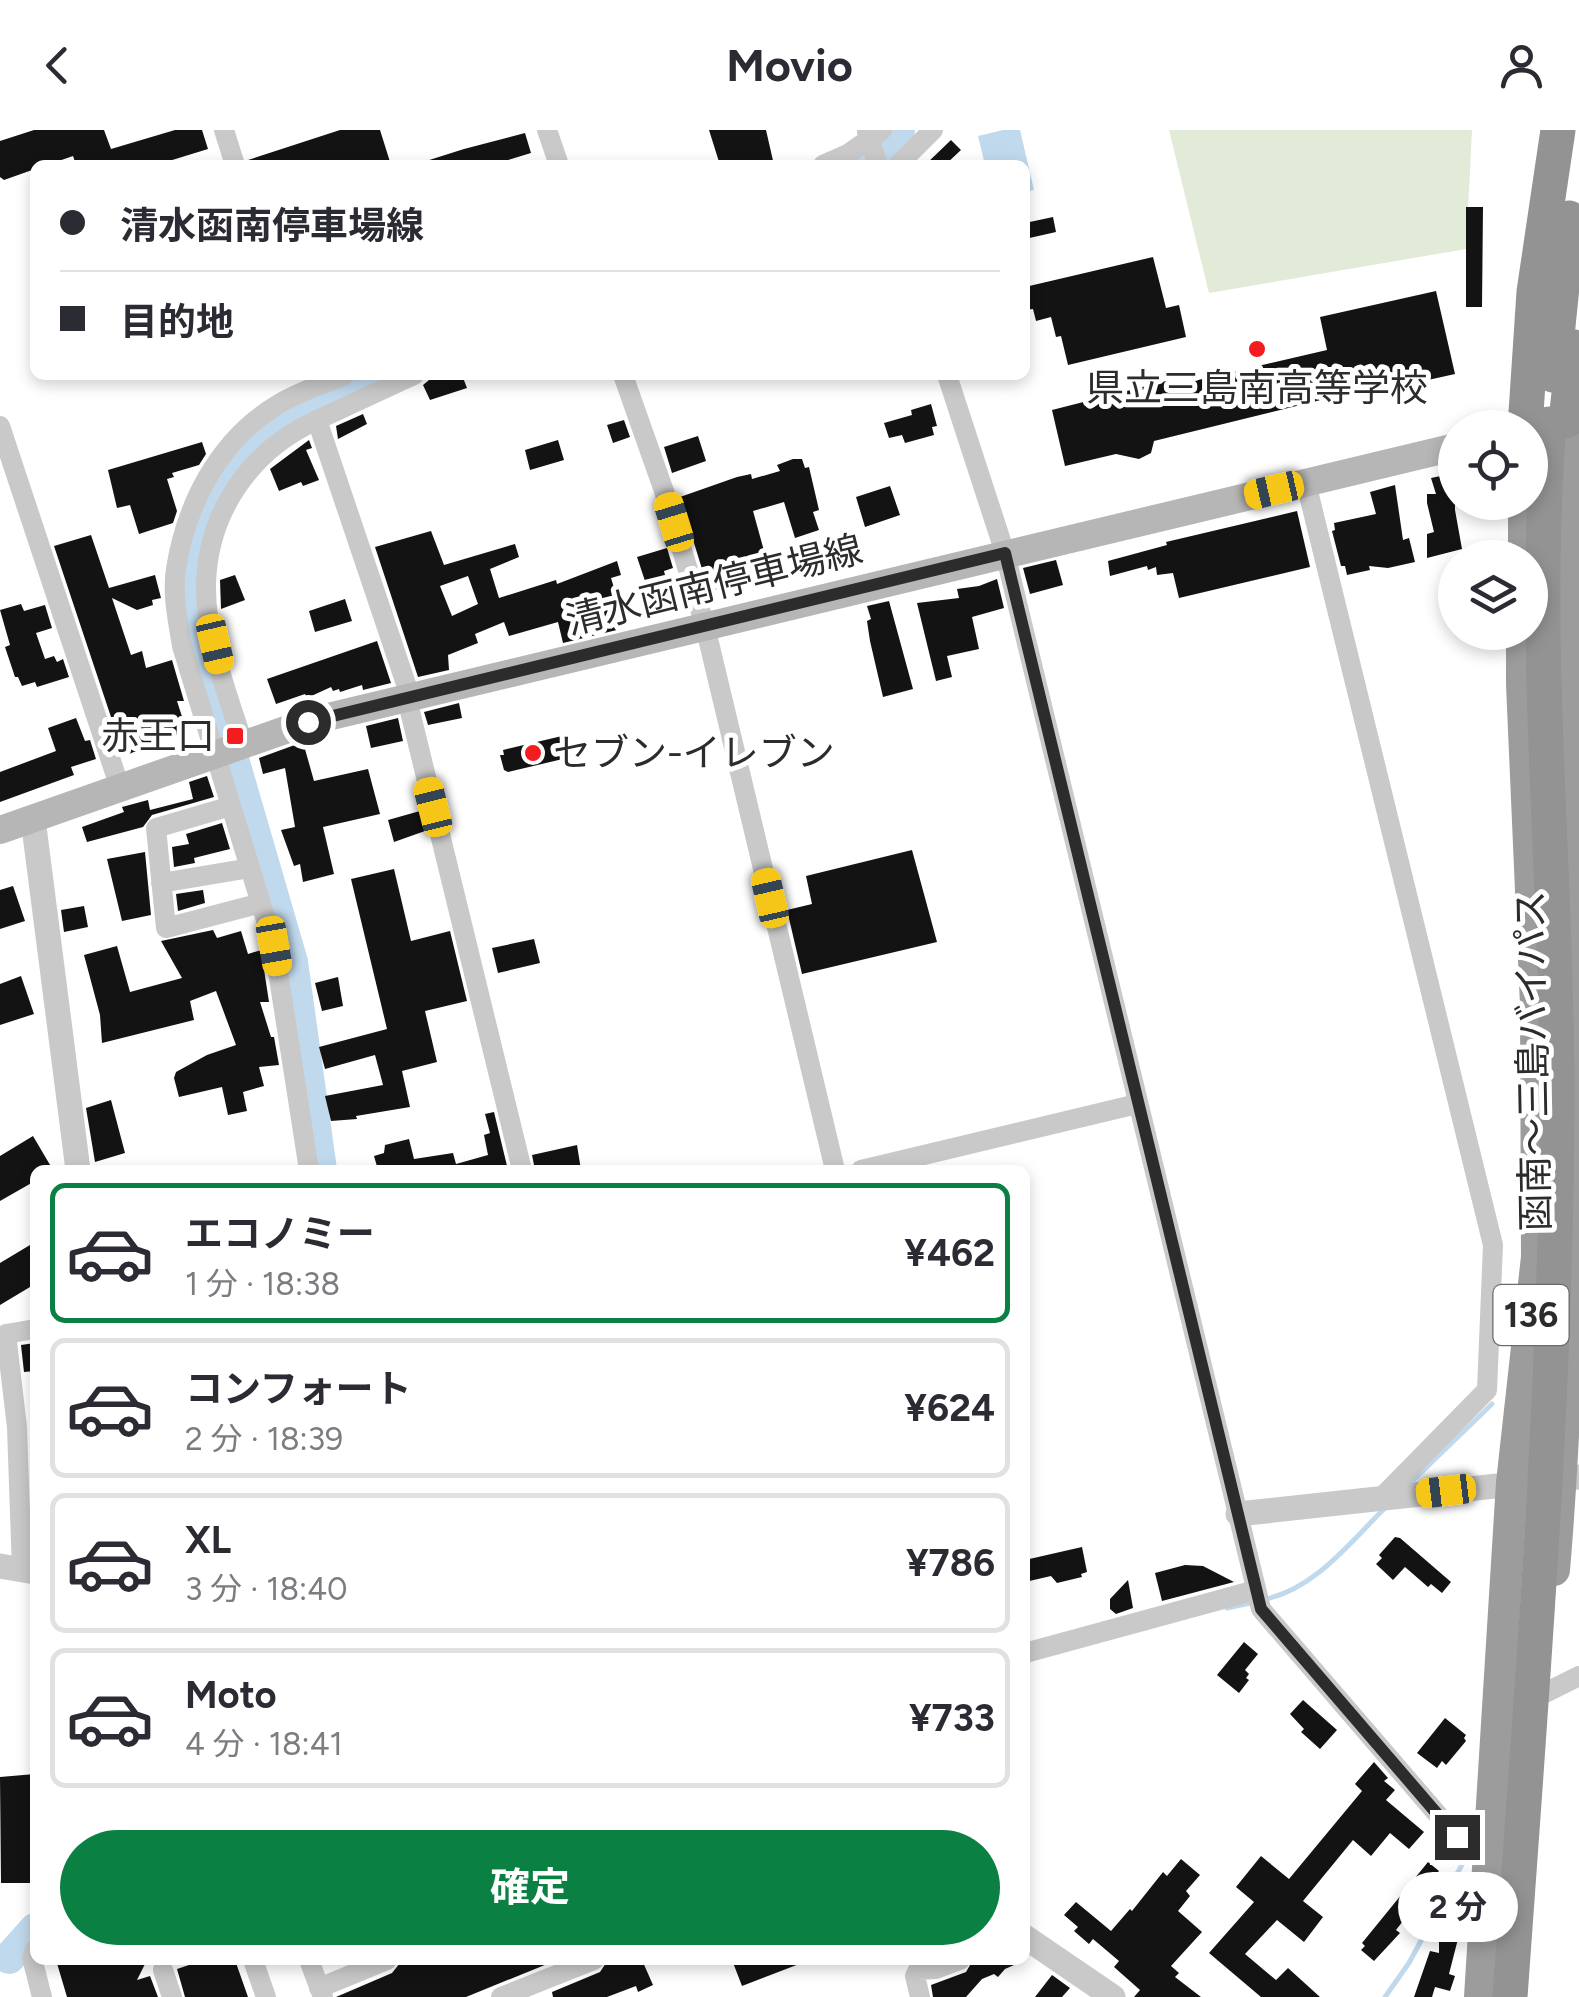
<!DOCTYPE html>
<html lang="ja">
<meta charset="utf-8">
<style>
body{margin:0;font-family:Figtree,"Noto Sans JP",sans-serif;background:#f7f7f7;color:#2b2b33;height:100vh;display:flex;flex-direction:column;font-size:38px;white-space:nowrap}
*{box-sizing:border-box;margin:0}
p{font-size:32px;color:#7c7c81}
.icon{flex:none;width:55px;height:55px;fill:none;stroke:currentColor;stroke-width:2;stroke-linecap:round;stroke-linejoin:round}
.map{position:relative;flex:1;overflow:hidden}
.panel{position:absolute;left:30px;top:1035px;width:1000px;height:800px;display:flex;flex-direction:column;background:#fff;border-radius:15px;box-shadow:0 5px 15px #0003}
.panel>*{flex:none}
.guide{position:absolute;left:30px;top:30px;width:1000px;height:220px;border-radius:15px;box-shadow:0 5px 15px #0003;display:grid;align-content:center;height:220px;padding:0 30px;background:#fff}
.fabs{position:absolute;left:1438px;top:280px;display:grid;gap:20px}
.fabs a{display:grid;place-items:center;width:110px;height:110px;border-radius:50%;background:#fff;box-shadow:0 5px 15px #0003;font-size:50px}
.end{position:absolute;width:45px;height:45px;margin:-22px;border:12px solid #2c2c2c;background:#fff;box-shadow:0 0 0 5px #fff}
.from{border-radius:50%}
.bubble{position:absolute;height:70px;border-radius:35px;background:#fff;box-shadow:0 5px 15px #0003;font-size:32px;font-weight:700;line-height:70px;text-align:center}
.car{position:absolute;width:30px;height:60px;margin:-30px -15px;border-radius:12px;box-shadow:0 0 8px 2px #0007;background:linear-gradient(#f5c518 24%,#345 0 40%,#f5c518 0 76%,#345 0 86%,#f5c518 0)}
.guide b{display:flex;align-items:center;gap:35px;height:95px;font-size:38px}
.guide b+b{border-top:2px solid #e1e1e2}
.guide i{width:25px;height:25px;background:#2b2b33}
ul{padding:18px 0 0;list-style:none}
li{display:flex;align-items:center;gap:30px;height:140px;margin:0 20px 15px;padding:0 10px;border:5px solid #e1e1e2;border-radius:15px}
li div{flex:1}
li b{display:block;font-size:38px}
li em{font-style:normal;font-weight:700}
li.on{border-color:#0b8043}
li>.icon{width:90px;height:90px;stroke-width:1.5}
.action{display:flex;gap:20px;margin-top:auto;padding:20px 30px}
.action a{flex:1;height:115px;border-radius:60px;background:#0b8043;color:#fff;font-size:40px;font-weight:700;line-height:115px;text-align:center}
header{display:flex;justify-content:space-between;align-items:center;height:130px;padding:0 30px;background:#fff;font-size:45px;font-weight:700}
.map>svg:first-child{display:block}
.green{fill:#e1ebd7}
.water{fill:#c1d9ed}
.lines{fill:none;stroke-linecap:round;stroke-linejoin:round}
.stream{stroke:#c1d9ed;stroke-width:5}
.river{stroke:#c1d9ed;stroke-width:32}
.building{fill:#131313;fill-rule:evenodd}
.minor{stroke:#c9c9c9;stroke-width:20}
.tertiary{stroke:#c9c9c9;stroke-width:25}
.secondary{stroke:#b6b6b6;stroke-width:28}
.trunk{stroke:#9c9c9c;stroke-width:32}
.motorway{stroke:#939393;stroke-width:35}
.motorway-bridge{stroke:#939393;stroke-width:35}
.route{stroke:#2c2c2c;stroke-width:12}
.poi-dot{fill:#f41c1e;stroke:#fff;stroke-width:4}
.labels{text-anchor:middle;stroke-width:10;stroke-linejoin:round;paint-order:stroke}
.shield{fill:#fff;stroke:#6b6b6b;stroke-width:2.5}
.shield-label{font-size:35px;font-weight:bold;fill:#2c2c2c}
.poi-label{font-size:38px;fill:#2c2c2c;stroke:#fff}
.street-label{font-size:38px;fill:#2c2c2c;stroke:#fff}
</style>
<header><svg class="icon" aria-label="back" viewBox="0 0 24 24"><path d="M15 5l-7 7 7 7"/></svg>Movio<svg class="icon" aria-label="person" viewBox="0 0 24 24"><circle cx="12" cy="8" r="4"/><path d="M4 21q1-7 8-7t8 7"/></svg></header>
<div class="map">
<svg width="1579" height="1867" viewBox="0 0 1579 1867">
<rect width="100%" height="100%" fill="#fff"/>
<!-- green -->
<path class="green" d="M1169,0H1472L1466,119L1209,163Z"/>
<!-- water -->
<path class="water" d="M1003,0H1020L1034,60L1025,62V35H985L978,6Z"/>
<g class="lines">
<!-- stream -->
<path class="stream" d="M1408,1355L1492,1274
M1266,1469C1316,1458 1350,1412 1386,1377
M1227,1478L1255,1472
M1385,1867L1409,1833L1465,1729"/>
<!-- river -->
<path class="river" d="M861,35L899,0
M321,1040L292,832L196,502C195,468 192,434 200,401C220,311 311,278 387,245
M9,1828L35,1799"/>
</g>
<!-- building -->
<path class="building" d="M34,0H104L111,19L175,0H202L208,19L156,35H76L73,26L47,35H35V39L4,50L0,47V11Z
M340,0H380L391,35H248V30Z
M709,0H766L774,35H720Z
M525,3L531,23L505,31L506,35H424L423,32L464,19Z
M951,10L961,20L945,35H925Z
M1466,77H1483L1482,177H1466Z
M1053,87L1056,102L1025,109V93Z
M1153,127L1166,178L1179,175L1186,207L1068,235L1061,206L1056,207L1051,187L1036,191L1033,179L1025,180V157Z
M1436,161L1455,244L1338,270L1337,266L1154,311L1151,323L1139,329L1116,324L1065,336L1052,280L1166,251L1168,257L1327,220L1320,187Z
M428,245H462L467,258L430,270L423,255L429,250Z
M931,274L937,296L932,297L934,305L905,313L902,305L889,308L884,293L912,285L911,280Z
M363,284L367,294L338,309L336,296Z
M624,290L630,307L613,313L607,295Z
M698,306L706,331L672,343L664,317Z
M309,310L312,318L306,320L319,350L303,356L301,352L279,361L270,339Z
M558,310L564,330L530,340L525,320Z
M202,312L206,324L199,335L172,343L174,347L167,349L177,381L173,393L139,404L130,375L117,378L108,340Z
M793,329H802L805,338L809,337L819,380L813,382L819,400L795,408L784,372L753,381L766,428L739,436L744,451L709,462L680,367L737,347L751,344L752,349L780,341L777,335Z
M1455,343V380L1462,419L1427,428V404L1434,402L1427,373V364H1436L1431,348Z
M1395,355L1403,410L1409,408L1415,432L1388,438L1369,436L1370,440L1347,445L1345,436H1341L1332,401L1335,400L1334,393L1376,384L1370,362Z
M890,356L900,385L865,397L856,367Z
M1297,381L1310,437L1179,468L1173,443L1157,445L1156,437L1148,440L1147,436L1110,446L1108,431L1167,415L1166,412Z
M431,401L444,435L515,414L519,427L490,439L499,468L556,450L557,454L617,431L621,445L611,448L619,474L621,499L563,513L558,492L509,506L504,492L475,504L478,513L448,525L449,540L418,547L375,417ZM468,446L478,474L452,486L440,456Z
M91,405L109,458L155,445L161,468L152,470L153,475L137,480L112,468L131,525L142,521L146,538L172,530L184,571H177L185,596L181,597L183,602L124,626L54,416Z
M667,418L673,438L664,441L666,449L662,450L664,455L648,460L637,427Z
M1056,430L1063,455L1030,464L1023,438Z
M235,445L245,470L221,479L220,450Z
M997,449L1004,478L972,487L979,519L947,526L952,547L936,551L917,473L959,468L957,459L979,456Z
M345,469L352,491L315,502L309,481Z
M889,471L913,559L883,567L870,511L867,491L871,489L867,476Z
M21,474L24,481L45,475L52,498L36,503L45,529L54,526L57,532L63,529L69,547L37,557L35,552L22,556L18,547H15L5,517L10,515L0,480Z
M377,511L391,553L363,560L362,555L340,562L339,559L333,561L331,557L307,568L305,564L276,574L267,549Z
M459,573L462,588L428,595L424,582Z
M76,588L85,611L90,610L96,629L71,637L74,645L0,672V642L56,621L48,598Z
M398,588L403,611L371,618L366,596Z
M562,606L567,628L508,642L504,640L500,625H504L503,620Z
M303,612L314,651L368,639L380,684L323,697L334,744L303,752L300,734L294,736L281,700L295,697L285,638L263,644L259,628Z
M207,646L214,667L152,685L143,697L87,712L82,697L124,682L122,677L148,670L150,680L193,669L189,652Z
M420,681L425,701L394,712L388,690Z
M222,693L230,719L194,728L195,733L174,737L172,717L189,714L186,704Z
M912,720L937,812L802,844L787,780L812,774L806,746Z
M145,722L151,785L122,791L107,729Z
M394,739L411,811L450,801L467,871L425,881L437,932L402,941L410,977L356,986L357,989L331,991L325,966L383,955L375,925L325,939L319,917L387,899L351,749Z
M13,756L25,791L0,799V760Z
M203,760L205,773L178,781L176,764Z
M84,776L88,797L64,802L61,780Z
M213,800L217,808L241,801L248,824L261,820L269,872H260L271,907H274L279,935L259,937L264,956L243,962L247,981L228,985L222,957L179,967L174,948L176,942L207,925L236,915L216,861L190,871L194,890L102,913L100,885L84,825L117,816L130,862L182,848L161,811Z
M534,809L540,833L498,843L492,818Z
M21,846L34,884L0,895V854Z
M338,847L343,876L322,881L315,853Z
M111,970L125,1023L95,1032L86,978Z
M494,982L508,1040H378L374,1026L384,1023L385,1015L409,1009L414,1029L453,1023L456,1034L488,1025L484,1005L490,1003L485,984Z
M33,1006L53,1040H35V1051L0,1071V1026Z
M577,1015L581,1040H535L532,1025Z
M30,1115L35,1123V1154L0,1175V1133Z
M35,1213V1241L24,1242L21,1215Z
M1395,1407L1400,1408L1451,1452L1442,1463L1431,1454L1428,1457L1405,1437L1393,1450L1376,1434L1382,1428L1379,1425Z
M1082,1417L1087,1442L1081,1444L1082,1447L1057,1453L1051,1446L1025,1452V1430Z
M1185,1435L1203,1436L1234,1452L1162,1471L1155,1443Z
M1128,1450L1133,1478L1116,1484L1110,1479V1469Z
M1244,1512L1258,1524L1245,1540L1249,1544L1246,1548L1249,1550L1239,1563L1217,1545Z
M1303,1570L1337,1600L1320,1619L1301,1602L1304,1599L1290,1584Z
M1445,1588L1466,1605L1464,1608L1466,1611L1446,1635L1442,1631L1437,1638L1417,1623Z
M1374,1632L1388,1648L1384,1651L1395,1660L1386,1670L1424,1702L1409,1719L1390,1703L1371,1726L1353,1710L1303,1771L1323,1787L1304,1812L1277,1790L1245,1824L1276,1850L1288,1838L1320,1867H1261L1209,1823L1254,1772L1236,1757L1261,1726L1289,1749L1362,1661L1355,1654Z
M35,1644V1753H1L0,1647Z
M1181,1729L1200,1745L1186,1761L1190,1766L1178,1781L1202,1802L1171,1836L1179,1843L1175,1847L1201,1867H1134L1140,1860L1114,1837L1119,1831L1093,1809L1089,1814L1074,1801L1078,1797L1064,1785L1076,1772L1111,1801L1130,1779L1132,1781L1163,1742L1167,1746Z
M1428,1732L1439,1741L1433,1748L1435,1750L1396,1800L1400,1803L1374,1831L1361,1820L1365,1816L1362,1813Z
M1439,1801H1460L1449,1844L1455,1846L1450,1861L1435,1857L1432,1867H1414L1430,1821L1439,1823Z
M56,1830H147L137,1850L150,1846L158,1867H67Z
M204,1830H235L248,1867H185L177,1839Z
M409,1830H557L466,1867H336L392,1843L400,1833Z
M608,1830H642L653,1855L638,1862L636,1856L607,1867H553L552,1862L600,1842Z
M732,1830H806L807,1831L742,1856Z
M973,1830H1025L1005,1839L998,1847L994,1844L982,1849L966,1867H933L931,1855L966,1842Z
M1052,1845L1070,1858L1062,1867H1035Z"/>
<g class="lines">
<!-- minor -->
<path class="minor" d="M224,0L235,35
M547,0L559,35
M867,2L878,35
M823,35L848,24L882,0
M898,35L933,0
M414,245L317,290L406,554L407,569L522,1040
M623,245L664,361L705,496L835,1040
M947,245L1005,423L1261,1479L1457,1707L1488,1724
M0,296L120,658
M1306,353L1493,1115L1487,1260L1381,1368
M243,613C227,563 205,507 206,454C208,381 251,320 317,290
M231,676L156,698L166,798L261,773
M161,753L250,738
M309,1040L274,816L182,516C178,491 172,464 176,439C186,375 218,312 274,277C295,263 321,255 345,245
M861,1040L1137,974
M6,1204L17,1297L22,1440
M0,1211L6,1204L35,1199
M1025,1523L1256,1460
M1539,1566L1579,1546
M35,1819L32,1828L42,1867
M253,1830L266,1867
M309,1830L323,1867
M163,1840L172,1867
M319,1858L387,1830
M501,1867L594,1830
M920,1867L915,1846L918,1840L936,1839L960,1830"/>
<!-- tertiary -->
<path class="tertiary" d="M33,689L78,1040
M1238,1384L1579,1347
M0,1436L35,1442
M1025,1807L1113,1867"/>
<!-- secondary -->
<path class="secondary" d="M0,700L311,591L1455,317"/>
<!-- trunk -->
<path class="trunk" d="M1524,428V372
M1554,1440C1579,1145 1568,851 1564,556C1562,467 1565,379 1566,291
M1480,1867L1512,1353L1537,1127L1536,875L1522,554V502"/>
<!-- motorway -->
<path class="motorway" d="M1553,245L1569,88
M1566,291L1574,217
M1525,298L1534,162L1558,0"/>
<!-- motorway-bridge -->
<path class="motorway-bridge" d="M1510,1867C1531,1570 1556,1272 1557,974C1558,747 1531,521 1549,294"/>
</g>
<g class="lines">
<!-- route -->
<path class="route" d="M308,592L1005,423L1261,1479L1457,1707"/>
</g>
<!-- markers -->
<g class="poi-dot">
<circle cx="1257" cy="219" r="10"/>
<rect x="225" y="596" width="20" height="20" rx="5"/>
<circle cx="533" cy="623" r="10"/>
</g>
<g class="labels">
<!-- shield labels -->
<rect class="shield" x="1493.5" y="1155" width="75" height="60" rx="8"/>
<g class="shield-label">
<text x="1531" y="1197">136</text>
</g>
<!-- poi labels -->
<g class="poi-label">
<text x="1257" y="271">県立三島南高等学校</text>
<text x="215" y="619" text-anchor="end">赤王口</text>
<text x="553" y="636" text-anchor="start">セブン-イレブン</text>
</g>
<!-- street labels -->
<g class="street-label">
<text transform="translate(714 455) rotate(-14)" y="13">清水函南停車場線</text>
<text transform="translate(1533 931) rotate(-91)" y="13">函南～三島バイパス</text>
</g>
</g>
</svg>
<div class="fabs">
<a><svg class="icon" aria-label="locate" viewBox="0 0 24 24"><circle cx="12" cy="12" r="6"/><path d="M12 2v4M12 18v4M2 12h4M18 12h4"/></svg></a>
<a><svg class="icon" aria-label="layers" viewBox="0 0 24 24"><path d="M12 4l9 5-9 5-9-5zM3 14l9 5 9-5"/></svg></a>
</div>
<i class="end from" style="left:308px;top:592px"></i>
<i class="end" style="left:1457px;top:1707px"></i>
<div class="bubble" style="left:1398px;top:1742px;width:120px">2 分</div>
<i class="car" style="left:1274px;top:360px;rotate:257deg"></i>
<i class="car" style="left:674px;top:392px;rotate:343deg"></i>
<i class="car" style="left:215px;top:514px;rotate:167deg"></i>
<i class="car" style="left:433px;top:677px;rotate:346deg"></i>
<i class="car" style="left:770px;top:768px;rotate:347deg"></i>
<i class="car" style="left:274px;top:816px;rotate:170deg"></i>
<i class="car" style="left:1446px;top:1361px;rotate:263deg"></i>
<div class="guide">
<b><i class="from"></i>清水函南停車場線</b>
<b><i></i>目的地</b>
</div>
<section class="panel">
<ul>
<li class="on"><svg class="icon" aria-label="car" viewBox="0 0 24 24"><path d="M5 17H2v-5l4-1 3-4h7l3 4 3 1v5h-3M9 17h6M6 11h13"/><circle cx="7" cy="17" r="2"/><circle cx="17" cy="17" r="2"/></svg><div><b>エコノミー</b><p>1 分 · 18:38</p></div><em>¥462</em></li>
<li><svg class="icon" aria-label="car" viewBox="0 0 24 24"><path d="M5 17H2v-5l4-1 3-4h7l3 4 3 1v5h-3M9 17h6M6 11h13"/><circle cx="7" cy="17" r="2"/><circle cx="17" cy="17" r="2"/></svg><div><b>コンフォート</b><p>2 分 · 18:39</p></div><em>¥624</em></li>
<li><svg class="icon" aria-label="car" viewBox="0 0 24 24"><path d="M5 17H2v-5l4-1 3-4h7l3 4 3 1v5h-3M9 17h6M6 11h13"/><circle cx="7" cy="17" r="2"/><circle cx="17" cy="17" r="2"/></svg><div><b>XL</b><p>3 分 · 18:40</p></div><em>¥786</em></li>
<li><svg class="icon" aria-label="car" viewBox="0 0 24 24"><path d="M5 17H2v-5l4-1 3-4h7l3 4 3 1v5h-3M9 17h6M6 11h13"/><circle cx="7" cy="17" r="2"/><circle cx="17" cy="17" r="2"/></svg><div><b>Moto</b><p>4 分 · 18:41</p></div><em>¥733</em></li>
</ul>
<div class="action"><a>確定</a></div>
</section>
</div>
